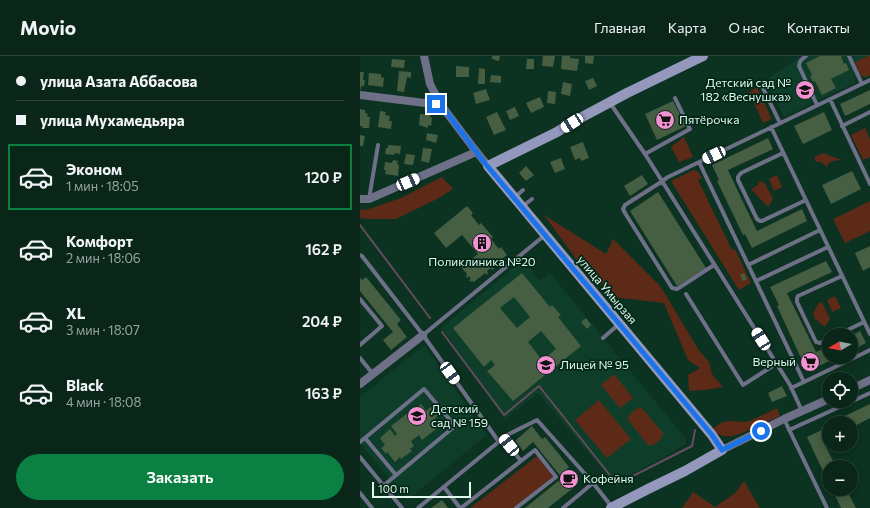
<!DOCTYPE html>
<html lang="ru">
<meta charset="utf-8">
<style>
body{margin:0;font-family:Commissioner,sans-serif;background:#122e22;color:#f1f3f6;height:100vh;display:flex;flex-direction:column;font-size:15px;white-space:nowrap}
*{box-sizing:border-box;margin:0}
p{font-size:13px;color:#99a5a2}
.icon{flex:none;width:22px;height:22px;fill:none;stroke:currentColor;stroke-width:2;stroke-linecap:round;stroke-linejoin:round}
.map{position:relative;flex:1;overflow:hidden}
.drawer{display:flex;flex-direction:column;background:#092619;width:360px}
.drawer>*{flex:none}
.guide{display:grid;align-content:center;height:88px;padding:0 16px;background:#092619}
.needle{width:26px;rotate:260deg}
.fabs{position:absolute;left:462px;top:272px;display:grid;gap:8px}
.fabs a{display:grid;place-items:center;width:36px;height:36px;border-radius:50%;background:#092619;box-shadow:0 2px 10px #0003,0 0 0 1px #294338;font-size:20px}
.scale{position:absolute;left:12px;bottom:10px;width:99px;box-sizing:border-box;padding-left:4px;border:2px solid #e3f8ec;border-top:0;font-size:11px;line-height:14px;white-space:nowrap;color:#e3f8ec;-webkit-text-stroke:3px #012718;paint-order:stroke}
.end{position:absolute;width:18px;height:18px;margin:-9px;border:5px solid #1a73e8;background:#fff;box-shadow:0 0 0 2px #fff}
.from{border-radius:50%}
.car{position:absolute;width:12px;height:24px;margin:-12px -6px;border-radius:5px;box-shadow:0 0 3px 1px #0007;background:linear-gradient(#fff 24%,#345 0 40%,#fff 0 76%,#345 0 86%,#fff 0)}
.guide b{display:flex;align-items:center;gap:14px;height:38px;font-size:15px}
.guide b+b{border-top:1px solid #294338}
.guide i{width:10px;height:10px;background:#f1f3f6}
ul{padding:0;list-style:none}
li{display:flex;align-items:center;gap:12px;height:66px;margin:0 8px 6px;padding:0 8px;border:2px solid transparent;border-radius:0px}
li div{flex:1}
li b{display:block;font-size:15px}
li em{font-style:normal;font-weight:600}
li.current{border-color:#0b8043}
li>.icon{width:36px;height:36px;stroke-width:1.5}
.button{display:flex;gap:8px;margin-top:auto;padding:8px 16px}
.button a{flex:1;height:46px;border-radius:24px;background:#0b8043;color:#fff;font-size:16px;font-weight:600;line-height:46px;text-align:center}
header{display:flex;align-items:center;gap:24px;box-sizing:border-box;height:56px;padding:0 20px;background:#092619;border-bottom:1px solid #294338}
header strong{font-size:19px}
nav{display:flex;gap:22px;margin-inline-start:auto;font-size:14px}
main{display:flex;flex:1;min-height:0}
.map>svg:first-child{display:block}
.built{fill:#0e3e2a}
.green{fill:#5d2a17}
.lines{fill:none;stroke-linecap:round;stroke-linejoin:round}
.stream{stroke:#644c5f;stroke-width:2}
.building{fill:#465e42;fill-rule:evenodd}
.lane{stroke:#6e7088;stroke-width:4}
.street{stroke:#6e7088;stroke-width:8}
.secondary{stroke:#9598bd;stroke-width:10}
.route{stroke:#1a73e8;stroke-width:5}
.labels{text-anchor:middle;stroke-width:3.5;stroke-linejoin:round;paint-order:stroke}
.poi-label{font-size:12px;fill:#e3f8ec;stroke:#012718;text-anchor:start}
.street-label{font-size:12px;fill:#e3f8ec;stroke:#012718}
</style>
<header>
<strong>Movio</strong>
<nav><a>Главная</a><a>Карта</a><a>О нас</a><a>Контакты</a></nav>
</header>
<main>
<section class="drawer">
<div class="guide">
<b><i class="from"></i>улица Азата Аббасова</b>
<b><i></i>улица Мухамедьяра</b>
</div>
<ul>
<li class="current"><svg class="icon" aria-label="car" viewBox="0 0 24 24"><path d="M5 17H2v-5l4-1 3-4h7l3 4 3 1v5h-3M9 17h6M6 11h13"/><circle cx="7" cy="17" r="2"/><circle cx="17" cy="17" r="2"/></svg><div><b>Эконом</b><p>1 мин · 18:05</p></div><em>120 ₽</em></li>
<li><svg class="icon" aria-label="car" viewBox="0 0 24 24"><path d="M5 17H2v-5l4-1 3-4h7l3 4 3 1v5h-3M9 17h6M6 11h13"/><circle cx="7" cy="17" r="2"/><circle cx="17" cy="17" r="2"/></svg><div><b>Комфорт</b><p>2 мин · 18:06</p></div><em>162 ₽</em></li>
<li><svg class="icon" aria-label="car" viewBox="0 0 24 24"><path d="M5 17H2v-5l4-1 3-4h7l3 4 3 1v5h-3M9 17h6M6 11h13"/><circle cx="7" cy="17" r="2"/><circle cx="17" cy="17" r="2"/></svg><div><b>XL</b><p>3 мин · 18:07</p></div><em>204 ₽</em></li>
<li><svg class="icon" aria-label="car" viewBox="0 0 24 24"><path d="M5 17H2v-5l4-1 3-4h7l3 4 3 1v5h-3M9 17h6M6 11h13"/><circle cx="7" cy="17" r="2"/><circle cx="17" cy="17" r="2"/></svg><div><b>Black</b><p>4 мин · 18:08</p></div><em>163 ₽</em></li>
</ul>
<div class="button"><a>Заказать</a></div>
</section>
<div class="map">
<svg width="510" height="452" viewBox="0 0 510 452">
<rect width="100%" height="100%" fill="#0c3221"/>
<!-- built -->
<path class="built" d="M442,0H510V19L505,22L501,20L495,22V27L459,44L454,41L452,43V46L450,48L424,61L406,24Z
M159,207L168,210L180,225L190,217L326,383V388L308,399L258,425L254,427L178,337L145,363L81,272Z
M64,289L127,379L47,444L0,387V341Z"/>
<!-- green -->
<path class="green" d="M508,0H510V19C499,25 499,14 495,6Z
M397,31L411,62L410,64L403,67L389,36Z
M505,72L510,84V101L503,104L491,79Z
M324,81L333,101L319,106L311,91Z
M463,97L482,104C475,105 469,104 467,111L461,106H456L454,101Z
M334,114L338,116L342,122L338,124L372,194L375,193L391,227L379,234L311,125Z
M417,119L422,131L414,135L409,123Z
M82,121L93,133L77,143L36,163H8L0,162V153L6,154L41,142Z
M399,125L405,127L413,143L408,151L391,133L398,129Z
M510,145V175L485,187L473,163Z
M184,159L246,198L253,183L301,231L338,293L349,306L352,318L363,331L345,334L329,335L328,319L340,312L328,304L304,247L252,241L234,219L225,215Z
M475,240L481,252L472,256L467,244Z
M462,246L470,263L465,271L455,263L453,257L458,248Z
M254,318L273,342L260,352L241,329Z
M239,344L271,383L247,402L215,364Z
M280,351L282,352L303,377C303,383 294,391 288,389L268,364V362C270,358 275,353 280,351Z
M417,352L420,360C412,364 403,367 395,371C380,378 366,387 352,373L363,366L372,365L384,366L390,365Z
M177,400L193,421L153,452H110Z
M384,425L400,452H322L333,436L355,451L375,437Z"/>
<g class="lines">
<!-- stream -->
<path class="stream" d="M0,169L70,262
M82,276L144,359L179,330L257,428L332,390L335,374"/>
</g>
<!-- building -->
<path class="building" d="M132,0H140L139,5L132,3Z
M183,0H195L193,11L182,10Z
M202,0H210V2L219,3L217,15L201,13Z
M225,0H234L233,8L225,7Z
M460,0H481L484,8L486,7L489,14L471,23L476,32L462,39L455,25L453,26L450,20L452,19L446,7Z
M32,3L45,4L44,12L31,11Z
M167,3H174V13H166Z
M96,10L109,11V21H96Z
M119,12L125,13V28H118Z
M39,15L51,16V22L47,21L44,36L37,35Z
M0,16H4L3,24H5L4,30H1V34L0,33Z
M9,17L21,18V21L24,22L23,31L8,29Z
M131,19L141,20V27L130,26Z
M233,22L237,30L229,34L225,25Z
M203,26L212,28L210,40L201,38Z
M126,33L130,44L116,48L113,37Z
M510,34V48L485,60L480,48Z
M188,35L196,36L195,48L187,47Z
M180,41L184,51L171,57L166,47Z
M313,45L326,70L297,84L285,58Z
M155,51L159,60L150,64L146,55Z
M0,53L5,54V57L8,58L7,61H10L9,72H2L3,70H0Z
M20,55L26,56L25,59L30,60L29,65H32L31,73L18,71Z
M137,56L146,74L134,79L126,61Z
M464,56L472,74L443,88L434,70Z
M60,58L71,59L70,61L72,62L71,70L68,69V72L59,69Z
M67,77L78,79L76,87L66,84Z
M0,79L5,80L3,90H0Z
M408,82L413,93L368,114L384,148L397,175L442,153L447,165L392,192L385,178L383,179L357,125L359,124L352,109Z
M223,86L229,102L221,105L220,102L215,104L210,91Z
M28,89L41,90L40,98L35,97L34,99L25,98L26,92H28Z
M63,92L72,93L69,107L61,105Z
M46,98L55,99L53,109L44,108Z
M201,102L205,113L195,117L190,106Z
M33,104L38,105L37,108L39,109L38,120L25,118L26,114H24L25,106L32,107Z
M166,110L174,119L166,125L159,117Z
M492,115L501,133L471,148L462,129Z
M282,119L288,128L270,140L264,130Z
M298,136L346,212L317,230L270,155Z
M107,150L113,157L111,159L119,169L121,167L133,181L131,183L139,193L141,191L147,199L132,211L134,213L132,214L131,212L127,215L128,217L127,219L125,217L114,226L112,225L111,226L109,224L111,223L109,220L107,222L106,220L107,218L101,211L118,198L102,179L86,192L74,177Z
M510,190V211L503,215L495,197Z
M466,205L472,216L427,237L456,296L469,290V301H478L450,314L444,301L441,302L417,250L419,249L410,231Z
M162,217L190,251L192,249L201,259L198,261L221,290L153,345L127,315L135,309L131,304L124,311L93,272ZM154,241L170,261L157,272L140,252ZM181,275L196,293L182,304L168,286Z
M384,217L387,223L383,225L380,219Z
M6,221L41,264L37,268L47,281L31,294L23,284L33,276L0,235V222L2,224Z
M226,262L231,269L227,273L221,266Z
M500,275L506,287L491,295V280Z
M422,330L427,340L412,346L408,337Z
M61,348L66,355L71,351L78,359L75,362L81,369L62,384L59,379L51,385L54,390L50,393L52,395L41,403L40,401L35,406L27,396L26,398L21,392L25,389L20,382L30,373L35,380L37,378L31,370L48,357L50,359L52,357L51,356Z
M510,348V362L491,372V367H470Z
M469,368V382L463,385L476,411H469V428L447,381L462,374L461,372Z
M172,370L182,383L185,381L202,402L209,411L206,414L218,428L188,452H165L202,422L173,386L163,395L155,385Z
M472,433H486L496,452H481Z
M82,444L88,452H71Z"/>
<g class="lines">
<!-- lane -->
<path class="lane" d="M446,0C442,3 439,5 439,10L457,49
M489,0L502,28
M402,30L420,67
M470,43L510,128
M250,47L285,98L430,329L442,355
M482,70L510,56
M411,71L510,278
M423,97L381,117L378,121V124L397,163L400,165H402L446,144
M285,98L330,73L315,42
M339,106L444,326L431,332
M154,142L163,134
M9,143L18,89
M163,150L172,143
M0,199L2,200L63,279L139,386
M354,209L317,233L312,232L265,157L263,153L265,149L298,128L308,121L510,24
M388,209L460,174
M396,225L468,191
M326,238L383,329L416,308
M0,243L22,270L0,289
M63,279L185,179
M477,279L504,266
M243,282L259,268
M469,283L460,287L456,286L437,246V242L438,240L482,220
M0,302L13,318
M444,326L510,294
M424,363L467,452
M429,374L510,337
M5,382L36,419
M143,382L161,405
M0,386L64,333L95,370L23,430
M0,401L42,452
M84,431L100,452
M0,437L12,452
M58,452L147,379L177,364L233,427L252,451
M101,452L175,394L196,421L156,452
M203,452L233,427"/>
<!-- street -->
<path class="street" d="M64,0L70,28L81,49L112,90L128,110
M0,39L81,49
M0,143H9L116,96
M0,328L63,279
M491,333L510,324
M362,394L424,363L469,343"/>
<!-- secondary -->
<path class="secondary" d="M251,452L288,433L325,415L362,394L352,379L128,110L197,76L211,67L267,37L343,0"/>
</g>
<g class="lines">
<!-- route -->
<path class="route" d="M76,48L81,49L124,106L352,379L362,394L401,375"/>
</g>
<!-- icons -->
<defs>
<symbol id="school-disc" viewBox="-11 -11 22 22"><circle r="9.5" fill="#f491d3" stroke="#012718"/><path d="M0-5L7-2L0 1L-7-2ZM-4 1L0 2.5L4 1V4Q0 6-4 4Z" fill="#111"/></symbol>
<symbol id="supermarket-disc" viewBox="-11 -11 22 22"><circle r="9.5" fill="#f491d3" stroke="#012718"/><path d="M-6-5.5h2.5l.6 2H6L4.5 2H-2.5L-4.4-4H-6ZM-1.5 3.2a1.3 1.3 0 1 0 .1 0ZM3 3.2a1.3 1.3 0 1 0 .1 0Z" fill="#111"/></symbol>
<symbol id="building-disc" viewBox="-11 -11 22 22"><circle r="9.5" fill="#f491d3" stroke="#012718"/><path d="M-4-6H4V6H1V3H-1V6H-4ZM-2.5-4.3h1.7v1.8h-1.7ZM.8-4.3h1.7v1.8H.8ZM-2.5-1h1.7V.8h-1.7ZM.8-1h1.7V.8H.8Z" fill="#111"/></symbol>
<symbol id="cafe-disc" viewBox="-11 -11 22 22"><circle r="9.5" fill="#f491d3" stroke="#012718"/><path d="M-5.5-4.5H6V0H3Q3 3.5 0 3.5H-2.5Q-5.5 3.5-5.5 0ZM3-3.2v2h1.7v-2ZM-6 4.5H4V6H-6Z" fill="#111"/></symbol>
</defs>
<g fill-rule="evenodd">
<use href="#school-disc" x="434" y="23" width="22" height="22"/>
<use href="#supermarket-disc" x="294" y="53" width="22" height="22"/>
<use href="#building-disc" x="111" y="176" width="22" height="22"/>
<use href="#supermarket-disc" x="439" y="295" width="22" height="22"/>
<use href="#school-disc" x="175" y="298" width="22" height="22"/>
<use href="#school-disc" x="46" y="349" width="22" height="22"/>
<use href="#cafe-disc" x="198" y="412" width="22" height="22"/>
</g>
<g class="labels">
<!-- poi labels -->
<g class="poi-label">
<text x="431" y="31" text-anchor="end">Детский сад №<tspan x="431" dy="14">182 «Веснушка»</tspan></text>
<text x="319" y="68">Пятёрочка</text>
<text x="122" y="210" text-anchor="middle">Поликлиника №20</text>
<text x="436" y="310" text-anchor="end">Верный</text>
<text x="200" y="313">Лицей № 95</text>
<text x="71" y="357">Детский<tspan x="71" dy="14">сад № 159</tspan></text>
<text x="223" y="427">Кофейня</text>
</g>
<!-- street labels -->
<g class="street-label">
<text transform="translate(247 234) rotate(50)" y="4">улица Умырзая</text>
</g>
</g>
</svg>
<div class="fabs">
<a><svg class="needle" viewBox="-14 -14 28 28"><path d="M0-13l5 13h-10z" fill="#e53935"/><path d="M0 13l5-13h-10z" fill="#99a5a2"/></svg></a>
<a><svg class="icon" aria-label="locate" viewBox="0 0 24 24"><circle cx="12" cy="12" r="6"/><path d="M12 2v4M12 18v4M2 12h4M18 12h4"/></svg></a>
<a>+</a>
<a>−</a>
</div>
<div class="scale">100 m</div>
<i class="end from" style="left:401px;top:375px"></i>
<i class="end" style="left:76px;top:48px"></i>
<i class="car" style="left:212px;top:67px;rotate:237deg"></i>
<i class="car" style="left:354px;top:99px;rotate:245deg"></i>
<i class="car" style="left:48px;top:126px;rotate:66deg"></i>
<i class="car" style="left:401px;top:283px;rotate:328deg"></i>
<i class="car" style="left:90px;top:317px;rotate:144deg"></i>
<i class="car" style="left:149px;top:389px;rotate:321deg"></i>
</div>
</main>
